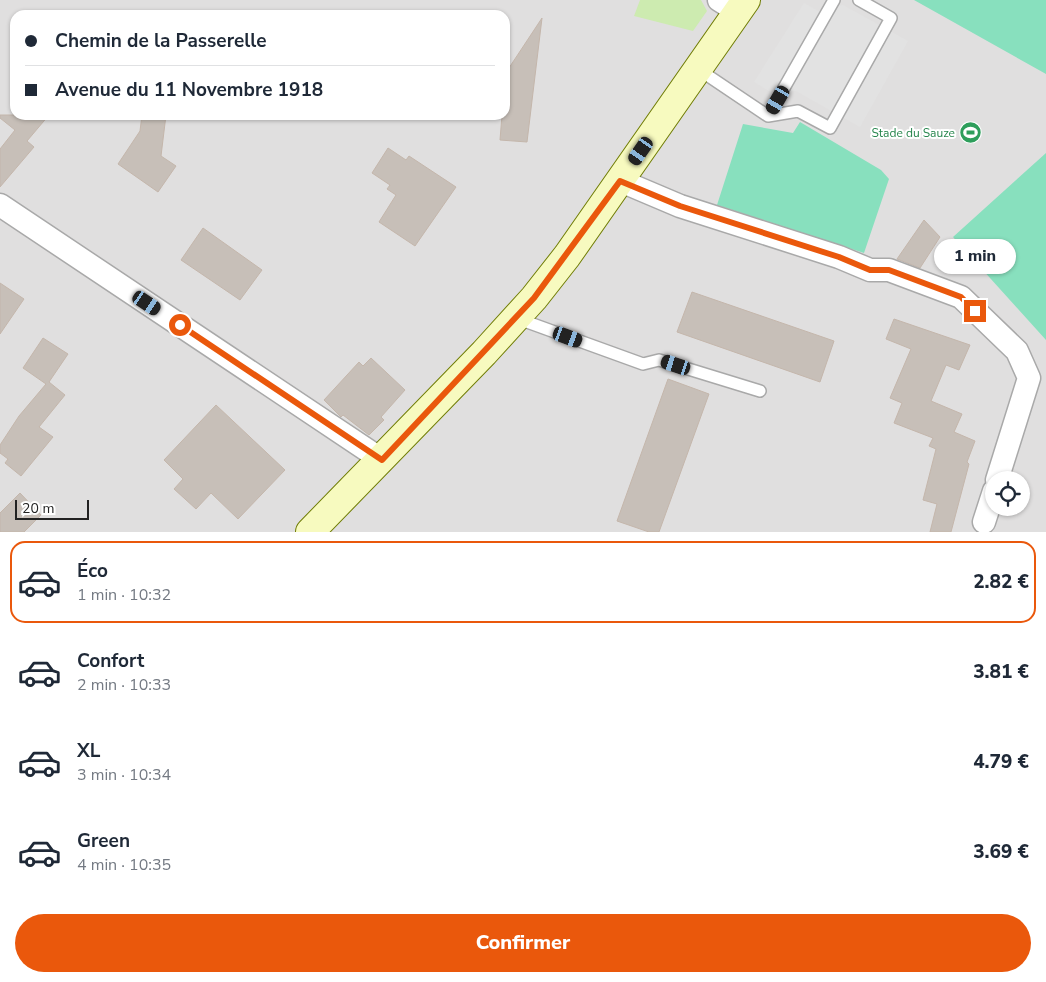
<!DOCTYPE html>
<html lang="fr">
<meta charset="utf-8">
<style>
body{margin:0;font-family:"Nunito Sans",sans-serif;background:#f2f2f3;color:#1f2937;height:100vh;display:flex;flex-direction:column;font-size:19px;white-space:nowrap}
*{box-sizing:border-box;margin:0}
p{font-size:16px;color:#747a83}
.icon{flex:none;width:28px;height:28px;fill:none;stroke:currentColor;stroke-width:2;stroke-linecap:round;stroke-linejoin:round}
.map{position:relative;height:532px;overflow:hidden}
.details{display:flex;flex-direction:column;background:#fff;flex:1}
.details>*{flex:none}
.hud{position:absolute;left:10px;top:10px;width:500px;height:110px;border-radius:15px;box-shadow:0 1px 4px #0004;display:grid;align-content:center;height:110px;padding:0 15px;background:#fff}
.tools{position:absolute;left:985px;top:471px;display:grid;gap:10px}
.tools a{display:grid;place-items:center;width:45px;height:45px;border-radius:50%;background:#fff;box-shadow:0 1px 4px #0004;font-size:25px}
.scale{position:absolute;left:15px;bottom:12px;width:74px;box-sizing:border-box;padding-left:5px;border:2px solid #222;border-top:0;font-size:14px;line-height:18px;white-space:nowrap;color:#222;-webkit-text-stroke:4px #fff;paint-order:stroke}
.end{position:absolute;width:22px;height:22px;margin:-11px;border:6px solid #ea580c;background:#fff;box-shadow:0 0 0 2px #fff}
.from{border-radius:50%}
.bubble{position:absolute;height:35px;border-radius:18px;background:#fff;box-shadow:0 1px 4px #0004;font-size:16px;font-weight:800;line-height:35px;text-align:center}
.car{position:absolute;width:15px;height:30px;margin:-15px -8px;border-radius:6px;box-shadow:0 0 4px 1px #0007;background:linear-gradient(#222 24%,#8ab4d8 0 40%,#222 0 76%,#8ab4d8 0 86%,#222 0)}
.hud b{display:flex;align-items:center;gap:18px;height:48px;font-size:19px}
.hud b+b{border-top:1px solid #e0e1e3}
.hud i{width:12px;height:12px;background:#1f2937}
ul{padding:9px 0 0;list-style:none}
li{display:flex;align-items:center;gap:15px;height:82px;margin:0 10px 8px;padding:0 5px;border:2px solid transparent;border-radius:15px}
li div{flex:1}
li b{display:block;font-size:19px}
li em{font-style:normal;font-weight:800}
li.selected{border-color:#ea580c}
li>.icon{width:45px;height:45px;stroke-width:1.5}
.primary-button{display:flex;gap:10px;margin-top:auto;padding:10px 15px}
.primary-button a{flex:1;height:58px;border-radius:30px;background:#ea580c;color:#fff;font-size:20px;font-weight:800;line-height:58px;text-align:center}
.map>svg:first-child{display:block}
.residential{fill:#e0dfdf;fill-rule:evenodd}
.grass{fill:#cdebb0}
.pitch{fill:#88e0be}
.parking{fill:#e2e2e2}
.building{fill:#c7bfb8;stroke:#c4b6ab}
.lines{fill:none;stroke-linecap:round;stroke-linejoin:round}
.service-casing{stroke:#a9a9a9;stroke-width:14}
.minor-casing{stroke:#a9a9a9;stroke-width:25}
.secondary-casing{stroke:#707d05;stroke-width:30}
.service{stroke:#fff;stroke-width:11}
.minor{stroke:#fff;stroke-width:22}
.secondary{stroke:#f7fabf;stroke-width:28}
.route{stroke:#ea580c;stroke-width:6}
.labels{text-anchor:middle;stroke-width:4;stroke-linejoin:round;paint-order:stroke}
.leisure-label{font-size:12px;fill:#27864d;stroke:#fff;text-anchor:end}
</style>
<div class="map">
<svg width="1046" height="532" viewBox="0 0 1046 532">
<rect width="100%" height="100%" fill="#f2efe9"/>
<!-- residential -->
<path class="residential" d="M0,0H1046V532H0ZM15,15H505V115H15ZM994,480H1021V508H994Z"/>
<!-- grass -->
<path class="grass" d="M640,0H701L707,11L693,31L634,16Z"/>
<!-- pitch -->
<path class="pitch" d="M914,0H1046V74Z
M800,122L881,170L889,179L864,253L717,205L743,124L793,133Z
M1046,153V340L953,237Z"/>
<!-- parking -->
<path class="parking" d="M804,3L818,11L843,5L908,41L860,127L796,91H769L754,82Z"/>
<!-- building -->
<path class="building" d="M542,18L527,142L500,140L502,115H505V74Z
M0,115H49L27,141L34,147L0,187V149L15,130L0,118Z
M142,115H166L161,156L176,166L158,192L118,164L140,131Z
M388,148L406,160L409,156L456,187L415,246L379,222L396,195L387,189L390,185L372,173Z
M924,220L940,237L920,268L897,259Z
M203,228L262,270L240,300L181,260Z
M0,283L24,299L0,334Z
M692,292L834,341L820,382L677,332Z
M894,319L970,345L959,370L946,365L931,401L962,414L954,432L975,441L967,462L969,464L951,532H930L937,504L923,500L936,449L929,446L933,438L894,423L902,403L890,398L911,349L886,339Z
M43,338L68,354L49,382L65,395L39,427L53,437L21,476L5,463L8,459L0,453V445L19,416L46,384L23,368Z
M371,358L405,390L381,417L384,420L369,435L343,415L341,417L324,400L359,362L363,366Z
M668,379L709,394L659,532H649L617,521Z
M216,405L285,470L238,519L211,493L196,509L174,489L183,479L164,460Z
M20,493L41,515L24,532H0V513Z"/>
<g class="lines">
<defs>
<path id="service" d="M698,69L768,116L798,111L830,128L891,18L859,0
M768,116L834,0
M516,318L643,364L659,360L760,391"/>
<path id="minor" d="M719,0L738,12
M621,181L680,206L839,257L870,270H889L961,297L1017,351L1029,378L997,480
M0,205L382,460
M984,522L994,491"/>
<path id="secondary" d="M310,532L484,353L534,298L567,256L746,0"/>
</defs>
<!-- service casing -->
<use href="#service" class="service-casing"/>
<!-- minor casing -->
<use href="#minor" class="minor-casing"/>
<!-- secondary casing -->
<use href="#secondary" class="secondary-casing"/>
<!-- service -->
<use href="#service" class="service"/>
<!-- minor -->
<use href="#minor" class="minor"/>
<!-- secondary -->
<use href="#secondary" class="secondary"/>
</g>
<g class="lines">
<!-- route -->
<path class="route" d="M180,325L382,460L534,298L620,181L680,206L839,257L870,270H889L961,297L975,311"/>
</g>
<!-- icons -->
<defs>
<symbol id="stadium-disc" viewBox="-11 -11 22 22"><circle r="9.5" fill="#2e9e5b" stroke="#fff"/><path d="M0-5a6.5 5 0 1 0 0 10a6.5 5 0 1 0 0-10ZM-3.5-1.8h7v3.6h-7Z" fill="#fff"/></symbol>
</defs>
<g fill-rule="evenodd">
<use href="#stadium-disc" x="958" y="120" width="25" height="25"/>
</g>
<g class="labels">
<!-- leisure labels -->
<g class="leisure-label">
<text x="955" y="137">Stade du Sauze</text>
</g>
</g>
</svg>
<div class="tools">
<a><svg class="icon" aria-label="locate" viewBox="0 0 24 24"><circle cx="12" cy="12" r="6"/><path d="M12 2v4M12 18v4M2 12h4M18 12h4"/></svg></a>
</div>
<div class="scale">20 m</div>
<i class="end from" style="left:180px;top:325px"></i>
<i class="end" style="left:975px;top:311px"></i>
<div class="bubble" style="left:934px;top:239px;width:82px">1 min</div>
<i class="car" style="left:778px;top:100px;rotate:210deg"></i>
<i class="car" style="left:641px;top:151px;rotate:215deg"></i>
<i class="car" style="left:147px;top:303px;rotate:124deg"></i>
<i class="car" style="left:568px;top:337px;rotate:110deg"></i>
<i class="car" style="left:676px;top:365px;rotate:288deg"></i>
<div class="hud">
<b><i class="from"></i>Chemin de la Passerelle</b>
<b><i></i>Avenue du 11 Novembre 1918</b>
</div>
</div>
<section class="details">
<ul>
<li class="selected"><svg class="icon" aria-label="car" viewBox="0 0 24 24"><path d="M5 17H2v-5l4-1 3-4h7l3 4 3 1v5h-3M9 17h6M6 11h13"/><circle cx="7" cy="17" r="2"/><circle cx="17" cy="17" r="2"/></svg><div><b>Éco</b><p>1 min · 10:32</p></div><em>2.82 €</em></li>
<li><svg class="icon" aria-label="car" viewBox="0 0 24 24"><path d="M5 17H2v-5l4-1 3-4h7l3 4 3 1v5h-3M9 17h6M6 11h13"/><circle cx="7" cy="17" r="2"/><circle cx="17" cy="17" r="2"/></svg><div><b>Confort</b><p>2 min · 10:33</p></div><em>3.81 €</em></li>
<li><svg class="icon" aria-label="car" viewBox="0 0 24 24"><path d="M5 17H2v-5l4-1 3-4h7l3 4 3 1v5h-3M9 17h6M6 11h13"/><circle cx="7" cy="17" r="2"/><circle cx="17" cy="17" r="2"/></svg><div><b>XL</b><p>3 min · 10:34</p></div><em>4.79 €</em></li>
<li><svg class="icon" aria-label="car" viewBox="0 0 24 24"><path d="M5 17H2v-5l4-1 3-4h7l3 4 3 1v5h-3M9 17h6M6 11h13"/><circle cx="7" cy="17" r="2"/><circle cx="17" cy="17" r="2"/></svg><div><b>Green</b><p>4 min · 10:35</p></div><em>3.69 €</em></li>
</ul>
<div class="primary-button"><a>Confirmer</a></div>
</section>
